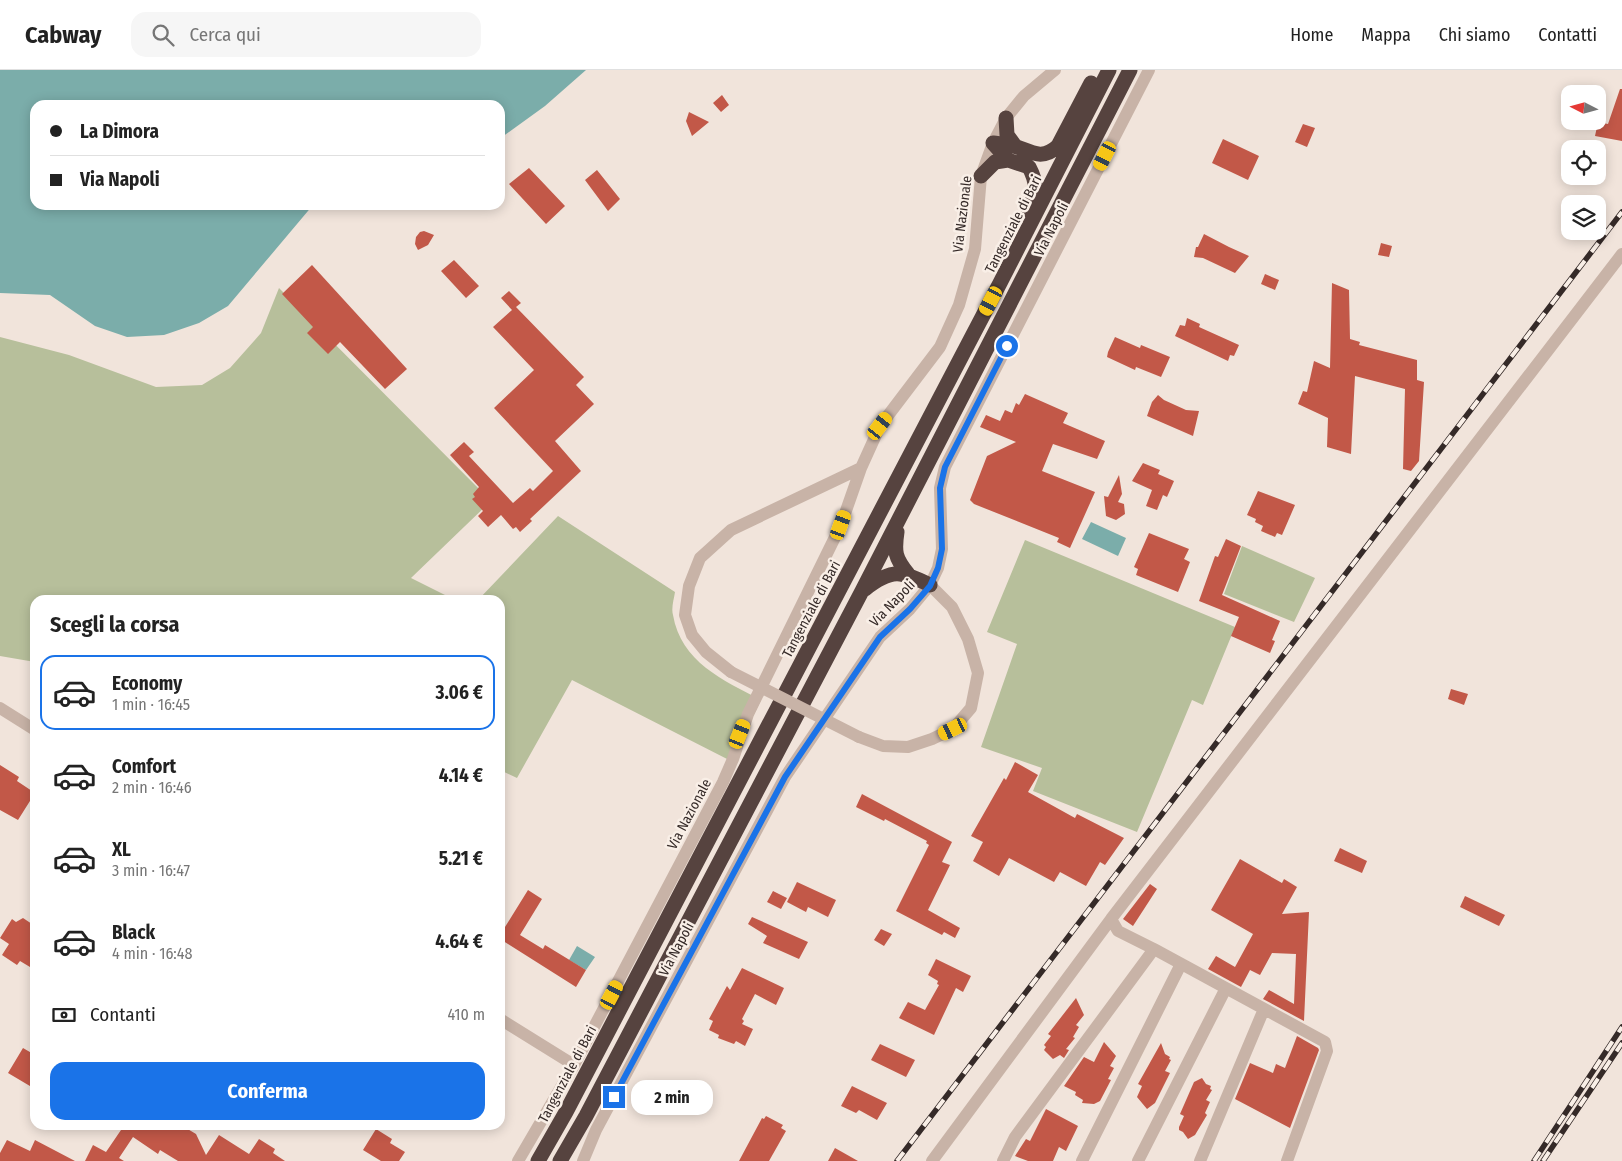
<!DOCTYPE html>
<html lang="it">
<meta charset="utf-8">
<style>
body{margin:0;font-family:"Fira Sans Condensed",sans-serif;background:#f6f6f6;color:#222;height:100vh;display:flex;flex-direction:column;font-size:19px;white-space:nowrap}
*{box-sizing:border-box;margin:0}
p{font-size:16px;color:#767676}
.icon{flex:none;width:28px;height:28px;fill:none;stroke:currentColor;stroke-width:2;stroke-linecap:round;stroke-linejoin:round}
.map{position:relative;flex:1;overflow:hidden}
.details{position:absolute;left:30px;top:525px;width:475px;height:535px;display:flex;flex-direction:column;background:#fff;border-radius:15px;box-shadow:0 2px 12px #0003}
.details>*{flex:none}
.top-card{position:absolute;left:30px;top:30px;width:475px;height:110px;border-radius:15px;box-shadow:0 2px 12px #0003;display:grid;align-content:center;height:110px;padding:0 20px;background:#fff}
.needle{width:32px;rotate:276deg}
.tools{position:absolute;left:1561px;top:15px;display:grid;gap:10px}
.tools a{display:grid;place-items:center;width:45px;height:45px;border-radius:10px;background:#fff;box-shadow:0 2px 12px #0003;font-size:25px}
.end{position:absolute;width:22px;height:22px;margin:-11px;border:6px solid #1a73e8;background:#fff;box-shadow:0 0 0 2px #fff}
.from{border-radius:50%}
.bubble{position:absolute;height:35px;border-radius:15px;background:#fff;box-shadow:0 2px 12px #0003;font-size:16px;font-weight:700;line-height:35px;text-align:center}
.car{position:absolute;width:15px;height:30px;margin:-15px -8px;border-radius:6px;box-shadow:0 0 4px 1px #0007;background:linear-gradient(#f5c518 24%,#345 0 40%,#f5c518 0 76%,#345 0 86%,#f5c518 0)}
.top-card b{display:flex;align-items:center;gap:18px;height:48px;font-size:19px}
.top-card b+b{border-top:1px solid #e0e0e0}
.top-card i{width:12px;height:12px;background:#222}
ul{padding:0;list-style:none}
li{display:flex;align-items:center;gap:15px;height:75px;margin:0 10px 8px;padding:0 10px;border:2px solid transparent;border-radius:15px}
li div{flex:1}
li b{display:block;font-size:19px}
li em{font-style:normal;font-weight:700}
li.selected{border-color:#1a73e8}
li>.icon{width:45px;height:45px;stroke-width:1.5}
h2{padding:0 20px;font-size:22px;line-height:60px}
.pay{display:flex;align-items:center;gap:12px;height:55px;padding:0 20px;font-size:19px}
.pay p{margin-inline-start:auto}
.button{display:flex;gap:10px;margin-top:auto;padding:10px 20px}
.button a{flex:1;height:58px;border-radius:15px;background:#1a73e8;color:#fff;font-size:20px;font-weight:700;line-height:58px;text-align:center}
header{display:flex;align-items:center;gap:30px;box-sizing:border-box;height:70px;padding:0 25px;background:#fff;border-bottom:1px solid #e0e0e0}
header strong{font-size:24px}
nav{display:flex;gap:28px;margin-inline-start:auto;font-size:18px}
.search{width:350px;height:45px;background:#f6f6f6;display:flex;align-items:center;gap:12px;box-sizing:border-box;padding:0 18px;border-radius:15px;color:#767676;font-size:19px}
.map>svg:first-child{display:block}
.green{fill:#b7bf9b}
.water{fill:#7badaa}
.building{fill:#c25848}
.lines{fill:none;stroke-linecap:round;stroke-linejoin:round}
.minor{stroke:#c8b3a7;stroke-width:12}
.highway{stroke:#56433f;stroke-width:15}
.rail-casing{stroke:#352a28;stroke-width:5.5}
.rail{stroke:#f9efe7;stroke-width:4;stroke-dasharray:11;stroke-linecap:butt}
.minor-bridge{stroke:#c8b3a7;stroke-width:12}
.route{stroke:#1a73e8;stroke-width:6}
.labels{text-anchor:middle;stroke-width:5;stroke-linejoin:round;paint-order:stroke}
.street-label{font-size:14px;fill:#352a28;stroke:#f9efe7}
</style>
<header>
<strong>Cabway</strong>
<div class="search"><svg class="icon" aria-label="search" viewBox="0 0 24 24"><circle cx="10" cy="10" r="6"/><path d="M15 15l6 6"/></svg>Cerca qui</div>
<nav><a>Home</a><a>Mappa</a><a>Chi siamo</a><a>Contatti</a></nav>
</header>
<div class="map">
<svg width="1622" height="1091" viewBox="0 0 1622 1091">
<rect width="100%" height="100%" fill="#f1e4db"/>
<!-- green -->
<path class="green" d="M279,218L491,431L411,508L455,530H35V592L0,586V267L69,285L156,317L202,315L230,298L261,263Z
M558,446L675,522C674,529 671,538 673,545C681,592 723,610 761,630L731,691L572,610L517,708L500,700V530H478Z
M1025,470L1235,557L1203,635L1192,630L1137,762L1033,721L1042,698L981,677L1017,574L987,562Z
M1242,476L1315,508L1294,552L1224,524Z"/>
<!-- water -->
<path class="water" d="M0,0H586L545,36L502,67H500V35H35V135H313L228,236L199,253L164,265L127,267L95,256L50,225L0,223Z
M1091,452L1126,468L1118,486L1082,469Z
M577,876L595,887L586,900L569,890Z"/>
<!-- building -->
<path class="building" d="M1620,19H1622V71L1595,66L1598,52L1608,54Z
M722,25L729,35L721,42L713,33Z
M689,42L709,52L692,66L686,51Z
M1303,54L1315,58L1307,77L1295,72Z
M1223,69L1259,86L1248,110L1212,93Z
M529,98L565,136L546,154L509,114Z
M597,100L620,129L608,141L585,110Z
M424,161L434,165L428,175L418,180L415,174L416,167L420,162Z
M1204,164L1229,177L1249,186L1235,203L1203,188L1194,187L1196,177H1198Z
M1381,173L1392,176L1389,187L1378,185Z
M454,190L479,216L466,228L441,201Z
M312,195L407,299L385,319L340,272L328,284L307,263L313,257L282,224Z
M1265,204L1279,210L1275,220L1261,214Z
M1332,213L1349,220L1350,269L1360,272L1359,275L1417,290V310L1424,312L1419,391L1411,401L1403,399L1405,319L1355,306L1351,384L1327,377L1328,348L1298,334L1303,321L1307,322L1314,291L1330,298Z
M509,221L521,233L516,237L584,307L576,315L594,334L555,371L581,401L530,449L532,451L520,462L516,457L513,459L501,445L488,457L478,446L483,441L472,429L475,427L473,424L479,417L450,385L464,372L474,382L469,386L513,433L530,418L533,421L553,401L494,338L534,300L493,257L512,240L501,228Z
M1187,248L1200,254L1199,257L1239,275L1234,286L1230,285L1228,291L1175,266L1180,255L1185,256Z
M1115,267L1140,278L1141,275L1170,287L1161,307L1136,297L1135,300L1107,287L1108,282Z
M1025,324L1068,343L1063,353L1105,371L1097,389L1053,374L1042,401L1095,422L1070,478L1057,472L1059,468L974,434L970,430L987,386L1016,372L980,357L986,345L1000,351L1005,340L1012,343L1016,333L1019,335Z
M1158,325L1164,330L1186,340L1199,341L1193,366L1147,346L1152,332Z
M1143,393L1160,400L1158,404L1174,411L1167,427L1163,425L1157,440L1146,436L1152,420L1132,411Z
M1119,405L1122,424L1118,432L1124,434L1125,444L1116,450L1106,446L1104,426L1108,427Z
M1258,421L1295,435L1282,465L1277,463L1275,467L1261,461L1263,456L1255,452L1256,449L1247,445Z
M1149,463L1189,479L1184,489L1190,492L1178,522L1136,505L1138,499L1134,497Z
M1226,469L1241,476L1222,525L1280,551L1272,570L1275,571L1270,583L1231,566L1239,547L1199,531L1215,486L1218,487Z
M1451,619L1468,624L1464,635L1448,629Z
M1015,692L1038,705L1028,722L1075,748L1077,744L1124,768L1105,795L1100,792L1086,816L1060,802L1054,812L1009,788L999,806L973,791L983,772L971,766L1004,708L1006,710Z
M0,695L19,707L17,711L35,723L18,750L0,740Z
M862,724L952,772L942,792L950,795L928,840L960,858L955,868L944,862L942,865L896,841L929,775L926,773L927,771L885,749L884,751L856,737Z
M1340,778L1367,791L1362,803L1334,791Z
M1240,789L1282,813L1284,809L1297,817L1282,844L1309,842L1304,951L1263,929L1269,920L1294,934L1296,884L1272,883L1260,905L1250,900L1241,917L1208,899L1216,886L1235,897L1253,864L1211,840Z
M797,812L836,830L828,847L808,837L806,842L787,832Z
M1150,814L1157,819L1133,856L1123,849Z
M528,820L542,829L520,865L543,879L545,875L586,900L576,917L500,869V865Z
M773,821L787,828L781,839L767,832Z
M1465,826L1505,845L1499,856L1460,837Z
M752,847L808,872L799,889L763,873L767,866L748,854Z
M23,848L35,856V900L20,891L17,895L2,885L9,874L0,868L12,849L16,852Z
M881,859L892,864L884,876L874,870Z
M936,889L971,906L963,922L956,918L934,965L899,948L908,932L925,940L939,915L937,914L938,911L928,905Z
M742,898L784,918L776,935L755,924L742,949L744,951L742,954L753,959L745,976L736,971L734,974L718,968L719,965L709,960L713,951L709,949L727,916L730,920Z
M1076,928L1084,945L1076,955L1079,957L1073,967L1075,968L1066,979L1069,980L1064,988L1060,985L1053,989L1044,980L1046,977L1044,975L1051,966L1048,964Z
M1297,966L1318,978L1319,980L1290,1058L1235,1029L1250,993L1273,1003L1276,994L1285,998Z
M1104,972L1116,986L1110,996L1114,998L1108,1009L1111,1010L1100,1031L1094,1034L1082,1033L1083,1030L1075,1025L1076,1022L1064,1016L1084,987L1094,992Z
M1161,973L1165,984L1170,987L1169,989L1171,990L1165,1001L1170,1003L1155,1033L1147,1039L1137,1027L1142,1016L1138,1014Z
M880,974L915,990L906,1007L871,990Z
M23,978L35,985V1019L8,1003Z
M1202,1008L1206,1014L1211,1016L1210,1019L1212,1020L1206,1030L1210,1032L1205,1043L1207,1045L1195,1065L1188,1069L1183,1062L1179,1060V1057L1184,1046L1180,1044L1194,1012Z
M852,1016L887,1033L877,1050L859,1040L856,1043L841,1036Z
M1046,1039L1078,1056L1066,1081L1059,1077L1053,1091H1028L1015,1086L1026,1069L1030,1071Z
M766,1046L783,1055L781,1058L786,1061L769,1091H739L762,1048L764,1049Z
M113,1055H172L178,1059L181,1055L196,1064L206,1085L219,1065L249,1084L259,1069L275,1079L273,1083L285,1091H178L160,1080L158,1084L133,1067L119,1088L124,1091H85L93,1075L106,1082L121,1060Z
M376,1059L392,1069L390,1073L405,1082L399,1091H381L363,1080Z
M7,1070L30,1081L35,1070L75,1091H0V1083Z
M835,1078L858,1091H828Z"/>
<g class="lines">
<!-- minor -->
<path class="minor" d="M731,602L706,582L692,565L685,545L689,516L700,488L731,460L861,398
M0,638L35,660
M859,667L883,676L908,677L932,669L953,659L971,638L978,603L968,569L952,537L930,515
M500,949L574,995
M518,1091L574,995L723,712L733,689L748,644L841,455L861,398L880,356L940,277L959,235L975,179L981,106L993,73L1006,48L1024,26L1055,0
M583,1091L596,1060L785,707L880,567L910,539L930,515L938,498L942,479L940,418L945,397L1149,0
M932,1091L1111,849
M1003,1091L1015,1067L1154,879
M1082,1091L1181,894
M1138,1091L1226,918
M1200,1091L1264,939
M1287,1091L1327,981L1325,972L1154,879L1118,861L1111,849L1622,184"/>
<!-- highway -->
<path class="highway" d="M1006,48L1007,65L1015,76
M993,73L1008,90L1029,97C1038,114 1037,123 1028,140
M993,73C1001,74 1010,74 1017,77C1033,83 1043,90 1058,76L1091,13
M981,106L995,92L1008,90
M897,462C894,482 895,488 908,504
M865,519C892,498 901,501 930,515
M538,1091L566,1042L1000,213L1109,0
M560,1091L586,1046L862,521L1130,0"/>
<defs>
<path id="rail" d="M897,1091L1622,142
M1534,1091L1622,957
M1543,1091L1622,973"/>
</defs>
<!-- rail casing -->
<use href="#rail" class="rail-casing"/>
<!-- rail -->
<use href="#rail" class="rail"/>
<!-- minor-bridge -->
<path class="minor-bridge" d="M731,602L859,667"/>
</g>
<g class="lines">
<!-- route -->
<path class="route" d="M614,1027L785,707L880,567L910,539L930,516L938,498L942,479L940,418L945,397L1007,276"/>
</g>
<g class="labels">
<!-- street labels -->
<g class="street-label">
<text transform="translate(962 144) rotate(-83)" y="5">Via Nazionale</text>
<text transform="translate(1013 154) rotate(-63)" y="5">Tangenziale di Bari</text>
<text transform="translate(1051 159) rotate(-63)" y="5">Via Napoli</text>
<text transform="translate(892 533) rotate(-46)" y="5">Via Napoli</text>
<text transform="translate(811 539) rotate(-62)" y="5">Tangenziale di Bari</text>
<text transform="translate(689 744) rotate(-62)" y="5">Via Nazionale</text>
<text transform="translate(676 879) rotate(-62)" y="5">Via Napoli</text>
<text transform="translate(567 1004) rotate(-62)" y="5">Tangenziale di Bari</text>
</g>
</g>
</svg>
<div class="tools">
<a><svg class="needle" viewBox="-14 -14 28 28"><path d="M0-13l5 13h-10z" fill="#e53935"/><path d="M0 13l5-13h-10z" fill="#767676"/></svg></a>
<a><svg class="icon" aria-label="locate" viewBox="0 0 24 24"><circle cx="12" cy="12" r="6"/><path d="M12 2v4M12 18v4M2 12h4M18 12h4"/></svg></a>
<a><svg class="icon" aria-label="layers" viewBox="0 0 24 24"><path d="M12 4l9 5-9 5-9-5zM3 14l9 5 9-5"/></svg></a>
</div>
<i class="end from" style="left:1007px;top:276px"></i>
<i class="end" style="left:614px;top:1027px"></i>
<div class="bubble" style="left:631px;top:1010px;width:82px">2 min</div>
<i class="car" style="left:1105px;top:86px;rotate:207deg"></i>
<i class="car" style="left:991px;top:231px;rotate:208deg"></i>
<i class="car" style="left:880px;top:356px;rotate:37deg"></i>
<i class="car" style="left:841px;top:455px;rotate:20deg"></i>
<i class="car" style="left:953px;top:659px;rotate:244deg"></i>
<i class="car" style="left:740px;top:664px;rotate:22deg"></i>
<i class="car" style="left:612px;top:925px;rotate:28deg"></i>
<div class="top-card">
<b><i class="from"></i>La Dimora</b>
<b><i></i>Via Napoli</b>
</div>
<section class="details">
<h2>Scegli la corsa</h2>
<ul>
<li class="selected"><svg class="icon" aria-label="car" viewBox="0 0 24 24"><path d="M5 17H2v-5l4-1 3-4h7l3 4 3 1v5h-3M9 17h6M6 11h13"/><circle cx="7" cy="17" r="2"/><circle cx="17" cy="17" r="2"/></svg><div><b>Economy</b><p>1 min · 16:45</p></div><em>3.06 €</em></li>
<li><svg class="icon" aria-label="car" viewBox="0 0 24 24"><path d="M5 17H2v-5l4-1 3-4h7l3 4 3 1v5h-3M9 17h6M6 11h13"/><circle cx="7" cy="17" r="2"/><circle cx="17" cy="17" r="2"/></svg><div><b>Comfort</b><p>2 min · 16:46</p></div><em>4.14 €</em></li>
<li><svg class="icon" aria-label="car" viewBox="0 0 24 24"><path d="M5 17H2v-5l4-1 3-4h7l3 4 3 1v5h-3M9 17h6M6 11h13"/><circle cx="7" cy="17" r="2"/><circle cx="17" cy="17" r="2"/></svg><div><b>XL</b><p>3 min · 16:47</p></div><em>5.21 €</em></li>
<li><svg class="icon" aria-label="car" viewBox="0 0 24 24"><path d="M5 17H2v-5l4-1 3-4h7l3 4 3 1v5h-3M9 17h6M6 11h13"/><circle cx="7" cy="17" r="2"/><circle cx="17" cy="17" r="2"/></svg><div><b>Black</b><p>4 min · 16:48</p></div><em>4.64 €</em></li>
</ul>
<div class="pay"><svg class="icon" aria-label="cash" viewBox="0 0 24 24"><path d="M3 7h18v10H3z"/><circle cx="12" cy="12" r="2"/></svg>Contanti<p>410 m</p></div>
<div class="button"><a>Conferma</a></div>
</section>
</div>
